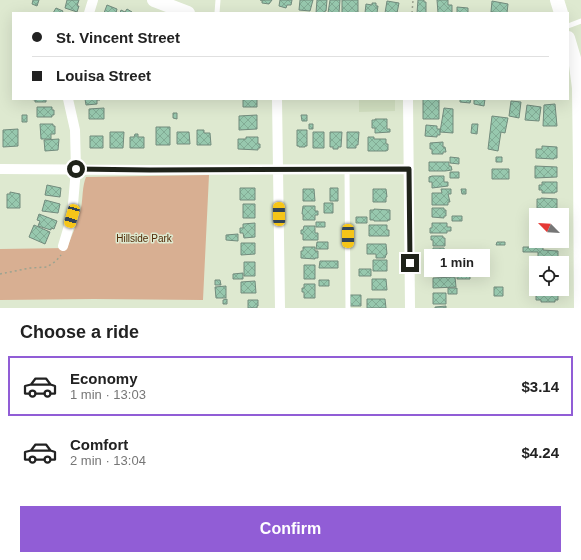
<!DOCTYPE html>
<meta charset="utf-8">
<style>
body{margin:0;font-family:Helvetica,sans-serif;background:#f2f2f2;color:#222;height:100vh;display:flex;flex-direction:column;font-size:15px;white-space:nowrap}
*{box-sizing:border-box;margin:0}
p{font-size:13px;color:#767676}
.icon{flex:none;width:22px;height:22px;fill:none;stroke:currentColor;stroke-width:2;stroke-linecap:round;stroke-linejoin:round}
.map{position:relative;height:308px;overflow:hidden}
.panel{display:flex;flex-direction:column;background:#fff;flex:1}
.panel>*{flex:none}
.banner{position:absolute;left:12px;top:12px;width:557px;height:88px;border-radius:0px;box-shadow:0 4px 16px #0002;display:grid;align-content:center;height:88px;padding:0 20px;background:#fff}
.needle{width:26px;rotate:294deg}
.fabs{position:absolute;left:529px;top:208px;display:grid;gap:8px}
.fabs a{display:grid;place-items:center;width:40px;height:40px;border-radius:0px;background:#fff;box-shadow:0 4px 16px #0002;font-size:20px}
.end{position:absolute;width:18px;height:18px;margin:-9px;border:5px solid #1f231a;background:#fff;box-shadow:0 0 0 2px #fff}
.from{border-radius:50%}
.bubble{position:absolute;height:28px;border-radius:0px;background:#fff;box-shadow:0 4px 16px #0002;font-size:13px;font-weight:700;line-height:28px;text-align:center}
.car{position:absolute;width:12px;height:24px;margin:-12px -6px;border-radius:5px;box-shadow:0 0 3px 1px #0007;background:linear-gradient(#f5c518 24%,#345 0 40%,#f5c518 0 76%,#345 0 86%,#f5c518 0)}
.banner b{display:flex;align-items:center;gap:14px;height:38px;font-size:15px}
.banner b+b{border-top:1px solid #e0e0e0}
.banner i{width:10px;height:10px;background:#222}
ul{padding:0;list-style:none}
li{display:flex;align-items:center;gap:12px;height:60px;margin:0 8px 6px;padding:0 12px;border:2px solid transparent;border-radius:0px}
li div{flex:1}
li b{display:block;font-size:15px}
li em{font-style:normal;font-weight:700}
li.current{border-color:#915dd6}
li>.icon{width:36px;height:36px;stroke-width:1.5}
h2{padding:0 20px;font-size:18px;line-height:48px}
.button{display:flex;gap:8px;margin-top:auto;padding:8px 20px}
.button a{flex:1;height:46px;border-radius:0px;background:#915dd6;color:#fff;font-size:16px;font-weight:700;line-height:46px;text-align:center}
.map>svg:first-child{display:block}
.built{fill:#d1dfc0}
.park{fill:#d8af92}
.building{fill:url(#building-cross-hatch);stroke:#728b7d}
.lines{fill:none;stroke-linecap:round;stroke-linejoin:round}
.path{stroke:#9ba390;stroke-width:1.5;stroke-dasharray:2 3;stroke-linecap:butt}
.lane{stroke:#fff;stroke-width:5}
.street{stroke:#fff;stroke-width:10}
.secondary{stroke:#fff;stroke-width:14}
.route{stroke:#1f231a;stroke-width:5}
.labels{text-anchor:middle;stroke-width:3;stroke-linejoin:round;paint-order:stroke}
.park-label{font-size:10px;fill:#4f2804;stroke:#dee9d0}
</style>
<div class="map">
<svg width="581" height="308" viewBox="0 0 581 308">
<defs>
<pattern id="building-cross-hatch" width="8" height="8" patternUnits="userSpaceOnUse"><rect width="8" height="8" fill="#97c8ae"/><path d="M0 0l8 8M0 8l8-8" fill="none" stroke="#82ac95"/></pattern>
</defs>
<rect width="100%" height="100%" fill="#dee9d0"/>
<!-- built -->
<path class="built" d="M359,99H395V111L359,112Z"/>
<!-- park -->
<path class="park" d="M209,175L203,300L94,299L0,300V249L67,248C72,235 78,222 81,208C83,198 82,187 86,177Z"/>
<!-- building -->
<path class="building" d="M33,0H39L37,6L32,4Z
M67,0H79L77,6H79L77,12L65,8Z
M260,0H272L269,4L262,3V0Z
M280,0H292L291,5H287L286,8L279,6Z
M300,0H313L310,11L299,10Z
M317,0H327L326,11H325L324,13H316Z
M330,0H340L339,13H328Z
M342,0H358V13H342Z
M418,0H424V2H426V13H417Z
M437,0H448V5H452V13H438Z
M387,1L399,3L397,13H385Z
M492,1L508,4L507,13L491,12Z
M372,3H376V6H378L377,13H365L366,4L372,5Z
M107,5L117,9L116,13H104Z
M457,7L468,8V13H457Z
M56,8L63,11L62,13H53Z
M127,9L132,12L131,13H120L121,10L125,12Z
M29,99H46V102H35V100Z
M85,99H100V100H97V104L86,105Z
M243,99H257V107H243Z
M423,99H439V119H423Z
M460,99H471L470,103L460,102Z
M474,99H485L484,106L474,104Z
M511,101L521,102L519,118L509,116Z
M555,104L557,126H543L544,105Z
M527,105L541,107L539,121L525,120Z
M37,107H52V110H54V115H52V117H37Z
M104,108V119H89V109Z
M444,108L453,109V133L440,132Z
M173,113H177V119L173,118Z
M22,115H27V122H22Z
M257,115V129L239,130V116Z
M301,115H307V121H302Z
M492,116L508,118L505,133L501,132L498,151L488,149Z
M375,119H387V129H390V132L375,133V128H372V120H375Z
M40,124H53V126H55V134H51V139H41Z
M309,124H313V129H309Z
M472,124H478L477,134L471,133Z
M426,125L437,126V129H440V135H437V137L425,136Z
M156,127H170V145H156Z
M18,129V146L3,147V130Z
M197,130H204V133H210L211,145H197Z
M297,130H307V146H305V147H299V146H297Z
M110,132H124L123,148H110Z
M177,132H189L190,144H177Z
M313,132H324V148H313Z
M330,132H342L341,147H338V149H333V147H330Z
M347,132H359L358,145H356V148H347Z
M135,134H138V137H144V148H130V137H134Z
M90,136H103V148H90Z
M246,137H258V144H260V148H258V150L238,149V139H246Z
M368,137H374V139H386V144H388V150L386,151H368Z
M59,139L58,150L45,151L44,140Z
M443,142V147H445L446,152H443V154H432V149H430V143Z
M542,146L557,147V158H554V159L536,158V149H542Z
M450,157L459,158V164L450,163Z
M496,157H502V162H496Z
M429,162H449V166H451L452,170L445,171H429Z
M535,166L557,167V177L535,178Z
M492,169H509V179H492Z
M450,172H459V178H450Z
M432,176H444V182H448V186L432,188V182H429V177Z
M542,182H557V192H555V193H542V190H539V185H542Z
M47,185L61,188L60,197L45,195Z
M240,188H255V200H240Z
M330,188H338V201H330Z
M303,189H314L315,201H303Z
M373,189H386L387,197H386V202H373Z
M441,189H451V194H448L450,202H448V205H432V193H442Z
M461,189H466V194H462Z
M10,192L20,194V208H7V194H10Z
M541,198L557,199V208H555V210H542L541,208H537V199H541Z
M45,200L60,204L58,213L42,211Z
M324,203H333V213H324Z
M243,204H255V218H243Z
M303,206H315V211H318V215H315V220H303V214H302Z
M432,208H444V210H446V216H444V218L432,217Z
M374,209L390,210V220H388V221H374V220H370V210H374Z
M39,214L57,221L54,229L51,228V230L38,226L40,221L37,220Z
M452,216H462V221H452Z
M356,217H367V223H356Z
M316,222H325V227H316Z
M255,223V237L244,238L243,233H240V228H243V224Z
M432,223H447V227H451V231H447V233H430V228H432Z
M34,225L50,232L45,244L29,237Z
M369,225H387V230H389V236H369Z
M304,226H315V233H318V240H303V234H301V230H303Z
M534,232H536V241L557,242H555V243L534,242Z
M238,234V241L226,240V235Z
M431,236H443V238H445V246H433V240H431Z
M317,242H328V249H316Z
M497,242H505V245H496Z
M241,243H255V254L241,255Z
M367,244H386L387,254L386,255L385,258H376V254H367Z
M303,247H315V251H318V258H315V259L301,258V251H303Z
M523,247H543V250L558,251V259H555V261L538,260V252H523Z
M433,248H444L446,257H444V258H431V253H433Z
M373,260H387V271H373Z
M320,261H338V268H319Z
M431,261H447V263L457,265V271H433V268H431Z
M244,262H255V276H244Z
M304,265H315V279H304Z
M359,269H371V276H359Z
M243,273V279H233V274Z
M457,273H470V279H457Z
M455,277L456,287L433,288V278Z
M372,279H386L387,290H372Z
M215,280H220L221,285H215Z
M319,280H329V286H319Z
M255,281L256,293H241V282Z
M304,284H315V298H304V292H302V288H304Z
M226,286V298H216L215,287Z
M494,287H503V296H494Z
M448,288H457V294H448Z
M536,289L558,290V300H555V302H541V300H536Z
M433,293H446V304H433Z
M350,295H361V306H350Z
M227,299V304H223V300Z
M367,299H385L386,308H367Z
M248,300H258V306H257V308H248Z
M446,306V308H435V307Z"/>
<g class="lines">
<!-- path -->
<path class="path" d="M412,13L413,0
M0,274L30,268L47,267L56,261L61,255"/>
<!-- lane -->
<path class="lane" d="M217,13L218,0
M568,26L581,21
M347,169L348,308"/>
<!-- street -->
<path class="street" d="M89,13L93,0
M277,99L280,308
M408,99L410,308
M0,169L150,170L409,169
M63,246L72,216L76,169L75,130L68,99"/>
<!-- secondary -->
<path class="secondary" d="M154,0L188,13
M557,0L561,13
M568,38L576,65L579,88L580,167L581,308"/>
</g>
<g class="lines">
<!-- route -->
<path class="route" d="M76,169L150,170L409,169L410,263"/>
</g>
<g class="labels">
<!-- park labels -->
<g class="park-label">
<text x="144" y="242">Hillside Park</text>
</g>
</g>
</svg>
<div class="fabs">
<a><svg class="needle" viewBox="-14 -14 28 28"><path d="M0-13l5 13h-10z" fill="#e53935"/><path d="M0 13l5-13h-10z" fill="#767676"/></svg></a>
<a><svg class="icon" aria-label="locate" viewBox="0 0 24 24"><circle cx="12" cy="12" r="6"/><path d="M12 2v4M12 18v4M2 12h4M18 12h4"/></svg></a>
</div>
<i class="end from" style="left:76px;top:169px"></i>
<i class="end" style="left:410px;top:263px"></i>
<div class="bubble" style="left:424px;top:249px;width:66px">1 min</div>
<i class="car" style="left:279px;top:214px;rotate:359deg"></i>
<i class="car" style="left:72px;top:216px;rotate:196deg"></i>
<i class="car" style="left:348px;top:236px;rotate:180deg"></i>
<div class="banner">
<b><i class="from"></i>St. Vincent Street</b>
<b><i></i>Louisa Street</b>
</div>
</div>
<section class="panel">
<h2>Choose a ride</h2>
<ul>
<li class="current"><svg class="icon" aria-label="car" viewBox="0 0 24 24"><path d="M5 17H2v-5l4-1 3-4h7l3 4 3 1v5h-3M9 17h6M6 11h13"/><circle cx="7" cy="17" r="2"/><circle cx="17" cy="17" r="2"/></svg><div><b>Economy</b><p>1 min · 13:03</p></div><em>$3.14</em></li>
<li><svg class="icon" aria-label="car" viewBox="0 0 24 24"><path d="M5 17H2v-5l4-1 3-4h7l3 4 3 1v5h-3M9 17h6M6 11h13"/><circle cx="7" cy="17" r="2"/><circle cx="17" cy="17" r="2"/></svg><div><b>Comfort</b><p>2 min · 13:04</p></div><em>$4.24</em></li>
</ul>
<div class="button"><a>Confirm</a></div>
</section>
